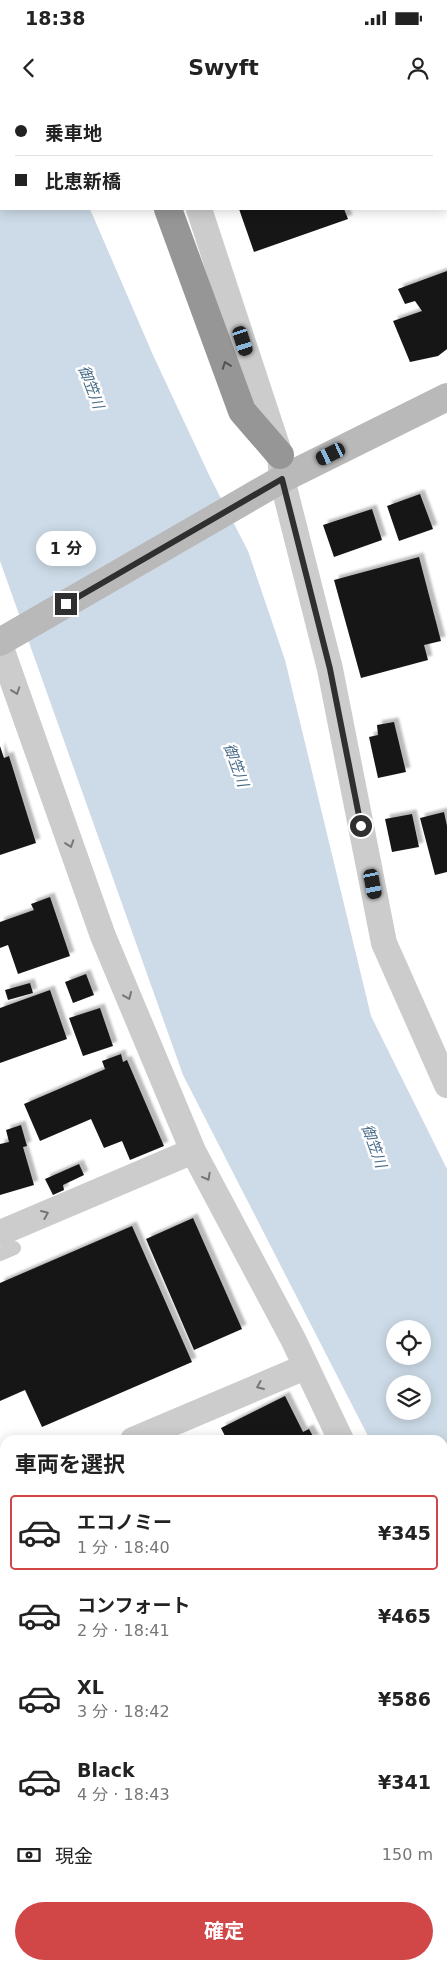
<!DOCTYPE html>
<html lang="ja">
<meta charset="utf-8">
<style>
body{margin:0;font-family:"DejaVu Sans","Noto Sans JP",sans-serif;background:#f6f6f6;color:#222;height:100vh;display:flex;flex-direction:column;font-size:19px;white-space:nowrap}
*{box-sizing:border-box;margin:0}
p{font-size:16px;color:#767676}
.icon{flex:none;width:28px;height:28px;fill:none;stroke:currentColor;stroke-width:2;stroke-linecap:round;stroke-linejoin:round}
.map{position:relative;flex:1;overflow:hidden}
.drawer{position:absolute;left:0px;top:1335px;width:448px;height:535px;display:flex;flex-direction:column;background:#fff;border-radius:15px 15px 0 0;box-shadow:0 2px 12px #0003}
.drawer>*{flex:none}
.hud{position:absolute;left:0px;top:0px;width:448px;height:110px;box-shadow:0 2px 12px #0003;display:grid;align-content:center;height:110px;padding:0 15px;background:#fff}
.tools{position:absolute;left:386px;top:1220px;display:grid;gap:10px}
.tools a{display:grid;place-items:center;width:45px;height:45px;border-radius:50%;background:#fff;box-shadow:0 2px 12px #0003;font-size:25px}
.end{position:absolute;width:22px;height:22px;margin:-11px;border:6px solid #2f2f2f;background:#fff;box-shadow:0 0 0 2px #fff}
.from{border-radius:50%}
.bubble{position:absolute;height:35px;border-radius:18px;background:#fff;box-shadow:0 2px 12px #0003;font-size:16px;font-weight:700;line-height:35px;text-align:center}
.car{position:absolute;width:15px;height:30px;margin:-15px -8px;border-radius:6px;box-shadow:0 0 4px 1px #0007;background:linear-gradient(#222 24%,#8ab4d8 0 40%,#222 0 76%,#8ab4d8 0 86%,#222 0)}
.hud b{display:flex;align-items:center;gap:18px;height:48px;font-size:19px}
.hud b+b{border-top:1px solid #e0e0e0}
.hud i{width:12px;height:12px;background:#222}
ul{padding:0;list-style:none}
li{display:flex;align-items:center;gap:15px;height:75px;margin:0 10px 8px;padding:0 5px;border:2px solid transparent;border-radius:5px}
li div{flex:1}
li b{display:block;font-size:19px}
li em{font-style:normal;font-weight:700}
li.active{border-color:#d14647}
li>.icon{width:45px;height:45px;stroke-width:1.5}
h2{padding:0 15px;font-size:22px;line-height:60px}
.pay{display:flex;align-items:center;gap:12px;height:55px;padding:0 15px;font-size:19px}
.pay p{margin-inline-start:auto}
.button{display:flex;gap:10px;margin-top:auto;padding:10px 15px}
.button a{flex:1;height:58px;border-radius:30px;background:#d14647;color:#fff;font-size:20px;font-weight:700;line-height:58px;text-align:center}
.status{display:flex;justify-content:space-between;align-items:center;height:35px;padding:0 25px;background:#fff;direction:ltr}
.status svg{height:14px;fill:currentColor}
header{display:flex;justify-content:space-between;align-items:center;height:65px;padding:0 15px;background:#fff;font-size:22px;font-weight:700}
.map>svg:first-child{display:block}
.water{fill:#cddbe8;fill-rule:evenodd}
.building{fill:#161616;filter:url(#shadow)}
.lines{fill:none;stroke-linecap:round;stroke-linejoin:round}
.path{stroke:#c9c9c9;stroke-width:3;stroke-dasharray:2.5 2.5;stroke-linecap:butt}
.lane{stroke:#ccc;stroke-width:14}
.street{stroke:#ccc;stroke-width:26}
.secondary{stroke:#b9b9b9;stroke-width:28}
.highway{stroke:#969696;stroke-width:28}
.oneway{stroke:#535353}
.oneway2{stroke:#767676}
.route{stroke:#2f2f2f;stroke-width:6}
.labels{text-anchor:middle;stroke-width:5;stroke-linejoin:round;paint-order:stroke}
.water-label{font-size:15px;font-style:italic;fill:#466a88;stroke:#fff}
</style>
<div class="status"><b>18:38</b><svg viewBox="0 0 49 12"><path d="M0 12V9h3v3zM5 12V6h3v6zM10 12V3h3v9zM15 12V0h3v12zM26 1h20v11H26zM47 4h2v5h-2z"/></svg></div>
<header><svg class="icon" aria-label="back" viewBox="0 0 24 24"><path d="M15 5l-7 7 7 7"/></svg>Swyft<svg class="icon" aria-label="person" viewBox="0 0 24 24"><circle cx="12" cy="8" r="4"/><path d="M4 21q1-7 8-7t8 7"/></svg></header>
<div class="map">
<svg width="447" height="1870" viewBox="0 0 447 1870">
<defs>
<filter id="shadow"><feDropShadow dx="4.5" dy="-4.5" stdDeviation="1" flood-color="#0004"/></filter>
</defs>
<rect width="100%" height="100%" fill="#fff"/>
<!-- water -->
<path class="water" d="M0,0L48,1H1V109H90L153,255L210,377L248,451L285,560L371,916L447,1069V1491L442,1482V1340H370L183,975L0,461ZM395,1229H422V1256H395ZM395,1284H422V1311H395Z"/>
<!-- building -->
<path class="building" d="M239,109H344L348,119L254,152Z
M447,171V249L438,256L410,262L393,221L422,211L415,201L405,204L398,189Z
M420,394L433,429L399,441L387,406Z
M372,409L382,440L334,457L323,425Z
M419,457L441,541L424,545L428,560L361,578L334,480Z
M394,622L406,672L378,678L369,637L378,635L377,625Z
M0,646L4,658L9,656L36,743L0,755Z
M444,712L447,726V772L435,775L420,718Z
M412,714L419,747L392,752L385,719Z
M50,797L70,856L18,874L8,845L0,848V822L34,810L31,804Z
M86,874L94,895L73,903L65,882Z
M30,883L33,893L8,900L5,890Z
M50,890L67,939L0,963V908Z
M100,908L113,946L83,956L69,918Z
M121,954L123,962L127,960L164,1046L130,1060L122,1041L104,1048L91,1019L40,1041L24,1004L110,967L105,969L102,961Z
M21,1025L27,1046L23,1047L34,1085L0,1095V1044L9,1042L6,1030Z
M79,1064L84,1075L63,1085L64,1090L53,1095L45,1079Z
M193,1118L242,1229L194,1250L146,1139Z
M132,1126L192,1262L42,1327L25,1290L0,1301V1183Z
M285,1296L303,1332L309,1329L315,1340H296L294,1336L286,1340H227L221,1328Z
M5,1424V1481L0,1470V1426Z
M5,1696V1766L0,1768V1698Z
M5,1781V1865H25L13,1870H0V1782Z
M171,1865H294L296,1870H161Z"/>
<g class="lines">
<!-- path -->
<path class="path" d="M442,1537L447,1545"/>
<!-- lane -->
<path class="lane" d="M0,1154L14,1148"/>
<!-- street -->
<path class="street" d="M177,0V1
M199,109L280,355L282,379L330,569L384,843L447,985
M0,545L103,836L193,1051L293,1239L341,1340
M0,1133L193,1051
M133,1340L305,1267
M0,1397L5,1395
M442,1596L447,1611
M442,1694L447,1692
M59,1870L70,1865"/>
<!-- secondary -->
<path class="secondary" d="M0,542L282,379L447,297
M0,1651L5,1649"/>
<!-- highway -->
<path class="highway" d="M102,0V1
M128,0V1
M157,0L158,1
M168,109L242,311L280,355"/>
</g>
<!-- one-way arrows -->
<defs><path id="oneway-chevron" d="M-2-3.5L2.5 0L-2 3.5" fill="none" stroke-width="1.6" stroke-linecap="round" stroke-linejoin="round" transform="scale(1.25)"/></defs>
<use class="oneway" href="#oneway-chevron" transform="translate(226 265) rotate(-110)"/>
<g class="oneway2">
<use href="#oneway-chevron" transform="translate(16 591) rotate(71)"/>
<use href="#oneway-chevron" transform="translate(70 744) rotate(71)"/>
<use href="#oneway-chevron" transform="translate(128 896) rotate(67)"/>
<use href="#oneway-chevron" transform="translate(207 1077) rotate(62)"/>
<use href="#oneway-chevron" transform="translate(45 1114) rotate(-23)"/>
<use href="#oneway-chevron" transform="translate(260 1286) rotate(157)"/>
</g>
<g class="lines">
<!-- route -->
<path class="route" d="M66,504L282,379L330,569L361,726"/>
</g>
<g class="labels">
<!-- water labels -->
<g class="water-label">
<text transform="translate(91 287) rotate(69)" y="5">御笠川</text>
<text transform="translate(236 665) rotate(70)" y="5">御笠川</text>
<text transform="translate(374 1046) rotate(70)" y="5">御笠川</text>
</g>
</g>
</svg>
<div class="tools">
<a><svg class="icon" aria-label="locate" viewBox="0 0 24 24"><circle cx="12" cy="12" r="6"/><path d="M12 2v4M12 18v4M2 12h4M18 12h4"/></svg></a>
<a><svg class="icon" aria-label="layers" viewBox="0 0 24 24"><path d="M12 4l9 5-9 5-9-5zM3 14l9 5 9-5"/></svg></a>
</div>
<i class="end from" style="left:361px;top:726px"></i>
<i class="end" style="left:66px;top:504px"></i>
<div class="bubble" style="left:36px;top:431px;width:60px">1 分</div>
<i class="car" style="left:243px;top:241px;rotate:162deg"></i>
<i class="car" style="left:331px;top:354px;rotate:244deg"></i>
<i class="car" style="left:373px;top:784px;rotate:169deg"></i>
<div class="hud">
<b><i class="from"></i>乗車地</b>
<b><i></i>比恵新橋</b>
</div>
<section class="drawer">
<h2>車両を選択</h2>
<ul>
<li class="active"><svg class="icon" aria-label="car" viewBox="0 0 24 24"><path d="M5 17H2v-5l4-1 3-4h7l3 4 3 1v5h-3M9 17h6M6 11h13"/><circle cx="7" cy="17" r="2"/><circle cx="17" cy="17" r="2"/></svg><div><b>エコノミー</b><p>1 分 · 18:40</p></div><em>¥345</em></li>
<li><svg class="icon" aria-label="car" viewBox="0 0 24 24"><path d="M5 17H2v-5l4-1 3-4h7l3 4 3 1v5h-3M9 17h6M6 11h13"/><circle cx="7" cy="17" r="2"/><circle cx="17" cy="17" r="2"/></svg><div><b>コンフォート</b><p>2 分 · 18:41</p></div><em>¥465</em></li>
<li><svg class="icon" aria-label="car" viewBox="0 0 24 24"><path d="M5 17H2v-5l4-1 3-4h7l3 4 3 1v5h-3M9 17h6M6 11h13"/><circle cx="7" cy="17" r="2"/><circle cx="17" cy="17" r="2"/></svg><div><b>XL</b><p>3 分 · 18:42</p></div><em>¥586</em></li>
<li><svg class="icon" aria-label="car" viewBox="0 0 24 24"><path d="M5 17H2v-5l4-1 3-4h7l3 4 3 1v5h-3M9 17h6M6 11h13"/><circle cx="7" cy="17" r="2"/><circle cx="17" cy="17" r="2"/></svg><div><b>Black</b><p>4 分 · 18:43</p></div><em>¥341</em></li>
</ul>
<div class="pay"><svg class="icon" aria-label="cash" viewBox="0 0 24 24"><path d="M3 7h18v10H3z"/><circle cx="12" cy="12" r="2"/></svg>現金<p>150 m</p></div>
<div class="button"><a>確定</a></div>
</section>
</div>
